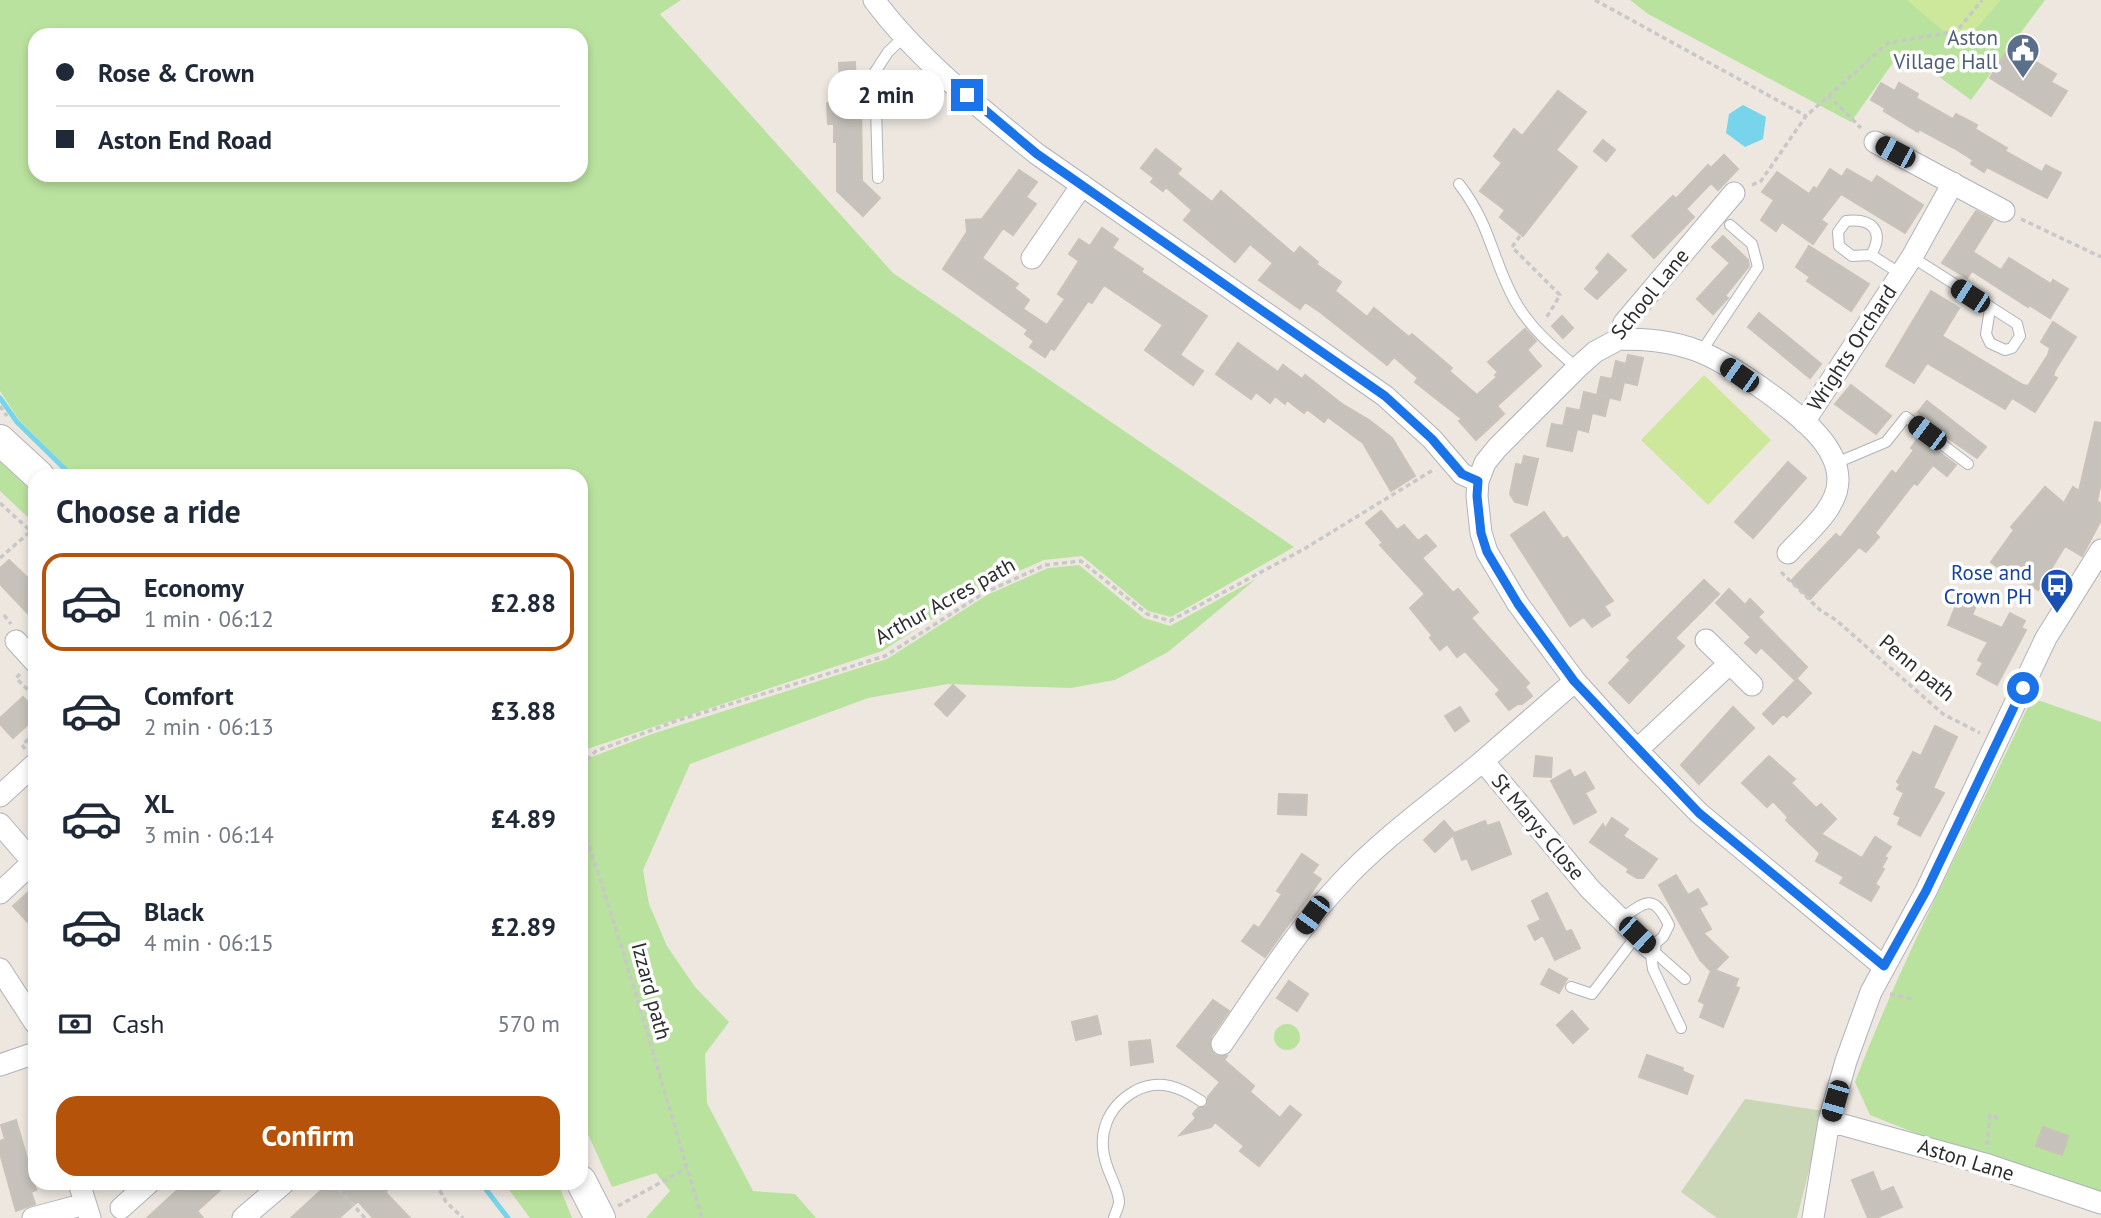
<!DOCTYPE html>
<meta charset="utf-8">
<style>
body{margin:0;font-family:"PT Sans",sans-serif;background:#f6f6f7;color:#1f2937;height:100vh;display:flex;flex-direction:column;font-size:26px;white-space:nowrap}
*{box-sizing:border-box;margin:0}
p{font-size:23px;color:#747a83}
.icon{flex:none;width:38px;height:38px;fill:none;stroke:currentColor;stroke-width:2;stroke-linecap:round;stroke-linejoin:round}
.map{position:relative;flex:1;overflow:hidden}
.sheet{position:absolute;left:28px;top:469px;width:560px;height:721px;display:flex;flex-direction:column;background:#fff;border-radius:21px;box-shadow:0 4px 10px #0003}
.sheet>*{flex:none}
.top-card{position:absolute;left:28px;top:28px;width:560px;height:154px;border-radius:21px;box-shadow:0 4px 10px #0003;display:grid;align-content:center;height:154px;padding:0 28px;background:#fff}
.end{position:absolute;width:32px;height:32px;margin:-16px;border:9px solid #1a73e8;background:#fff;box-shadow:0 0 0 4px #fff}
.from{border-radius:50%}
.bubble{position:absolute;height:49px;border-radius:21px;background:#fff;box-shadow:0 4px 10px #0003;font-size:23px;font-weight:700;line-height:49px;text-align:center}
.car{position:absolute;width:21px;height:42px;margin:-21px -10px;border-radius:9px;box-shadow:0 0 5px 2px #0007;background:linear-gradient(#222 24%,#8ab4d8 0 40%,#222 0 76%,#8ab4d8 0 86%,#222 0)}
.top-card b{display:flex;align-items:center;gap:24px;height:66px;font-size:26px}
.top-card b+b{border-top:2px solid #e0e1e3}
.top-card i{width:18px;height:18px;background:#1f2937}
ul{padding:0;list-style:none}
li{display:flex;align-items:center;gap:21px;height:98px;margin:0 14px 10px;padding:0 14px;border:4px solid transparent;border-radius:21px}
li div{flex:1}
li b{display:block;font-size:26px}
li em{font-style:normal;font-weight:700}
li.selected{border-color:#b45309}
li>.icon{width:63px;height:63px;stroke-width:1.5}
h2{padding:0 28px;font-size:32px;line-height:84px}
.pay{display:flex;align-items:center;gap:18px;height:77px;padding:0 28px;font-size:26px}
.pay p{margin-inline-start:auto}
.primary-button{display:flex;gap:14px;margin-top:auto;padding:14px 28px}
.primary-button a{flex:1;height:80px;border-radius:21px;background:#b45309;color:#fff;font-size:28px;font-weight:700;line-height:80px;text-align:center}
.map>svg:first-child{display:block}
.green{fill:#bae29f;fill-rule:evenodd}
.cemetery{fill:#c9d7b7}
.pitch{fill:#cde89b}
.water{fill:#77d4eb}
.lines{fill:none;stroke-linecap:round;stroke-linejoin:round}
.stream{stroke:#77d4eb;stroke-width:5}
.building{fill:#c6c2bb;stroke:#c9c2b9;stroke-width:2}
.lane-casing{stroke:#b0b3bc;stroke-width:12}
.street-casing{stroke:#b0b3bc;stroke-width:23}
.secondary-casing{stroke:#b0b3bc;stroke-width:32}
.path{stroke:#c8c8c8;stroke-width:3.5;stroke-dasharray:5 3.5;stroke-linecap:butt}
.lane{stroke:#fff;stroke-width:10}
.street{stroke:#fff;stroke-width:21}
.secondary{stroke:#fff;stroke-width:30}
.route{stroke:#1a73e8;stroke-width:9}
.labels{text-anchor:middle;stroke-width:7;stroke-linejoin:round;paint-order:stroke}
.service-label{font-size:21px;fill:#4e5e75;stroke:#fff;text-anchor:end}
.street-label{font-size:21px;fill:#2d2d2d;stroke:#fff}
.transit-label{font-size:21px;fill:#164399;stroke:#fff;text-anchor:end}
</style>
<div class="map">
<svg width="2101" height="1218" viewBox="0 0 2101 1218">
<rect width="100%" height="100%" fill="#ede7e0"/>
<!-- green -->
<path class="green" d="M0,0H681L660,14L893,273L1294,547L1171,617L1148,611L1082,556L1044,560L981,588L882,651L581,751V476H75L19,420L0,391ZM35,35H581V175H35Z
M1630,0H2045L1971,100L1902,50L1851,122L1648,14Z
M0,459L35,490V524L0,491Z
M1079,565L1144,618L1170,626L1256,579L1168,652L1115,680L1071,688L948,684L868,698L690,764L643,870L649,904L667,946L695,987L729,1022L705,1054L707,1103L753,1191L795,1194L816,1218H646L670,1191L656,1173L612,1187L581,1119V761L652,734L887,659L987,595L1048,568Z
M2032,698L2101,722V1200L1985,1161L1870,1115L1855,1082C1905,950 1973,826 2032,698Z
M1274 1037a13 13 0 1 1 26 0a13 13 0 1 1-26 0Z
M504,1183H558L572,1218H530Z"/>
<!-- cemetery -->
<path class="cemetery" d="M1745,1099L1824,1111L1797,1218H1717L1681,1192Z"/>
<!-- pitch -->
<path class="pitch" d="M1907,0H2001L1961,46Z
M1704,375L1771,440L1708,505L1641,440Z"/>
<!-- water -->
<path class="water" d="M1743,105L1766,117L1763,139L1745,147L1726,133L1729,114Z"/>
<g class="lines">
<!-- stream -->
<path class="stream" d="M0,398L17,422L72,476
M481,1183L508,1218"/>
</g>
<!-- building -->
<path class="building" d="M2010,46L2056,74L2051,82L2067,91L2051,116L1990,78Z
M855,62L856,91H861L862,181L880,198L863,216L837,191V142H834V124H828L827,103L833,102L832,86H840L839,63Z
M1881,83L1895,91L1899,83L1918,94L1916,98L1953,119L1956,114L1977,125L1975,129L2007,148L2005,151L2042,172L2046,165L2061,173L2047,198L1987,167L1984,172L1971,164L1973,160L1954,148L1919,129L1918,132L1884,111L1885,108L1871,100Z
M1558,91L1586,112L1556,150L1577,167L1523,236L1500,217L1505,210L1480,191L1502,163L1494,156L1514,129L1522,136Z
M1603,140L1615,150L1606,161L1594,151Z
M1156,149L1181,169L1177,174L1212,202L1221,191L1294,254L1300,247L1318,262L1316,264L1341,282L1335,291L1367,317L1374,308L1409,337L1412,334L1452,368L1449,371L1477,395L1497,377L1495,375L1498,372L1488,362L1525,329L1536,341L1527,350L1541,366L1497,406L1504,414L1476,440L1459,421L1462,419L1415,382L1418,378L1394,357L1387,365L1320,312L1305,302L1300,309L1259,280L1273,263L1250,244L1235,262L1184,220L1192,210L1166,187L1163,191L1151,182L1154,178L1141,168Z
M1724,155L1738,169L1718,190L1711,183L1686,209L1694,217L1654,258L1632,236L1673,196L1676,199L1708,165L1711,168Z
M1830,169L1842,177L1847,169L1872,183L1877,176L1923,205L1905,233L1841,194L1821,220L1827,224L1813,244L1782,222L1776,231L1761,220L1774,200L1762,192L1777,172L1809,194L1814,187L1817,189Z
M1019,170L1037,182L1026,197L1036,204L1013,235L1003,228L982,258L1018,284L1014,288L1029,300L1023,309L1047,325L1065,299L1058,294L1079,261L1069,254L1079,239L1090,246L1102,228L1118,239L1112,248L1143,269L1141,272L1207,316L1180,355L1203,371L1193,385L1145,350L1163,325L1104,285L1092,303L1088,301L1054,350L1051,348L1045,357L1030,347L1034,341L1025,334L1028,330L943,269L967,232L966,220L982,219Z
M1976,211L1993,220L1973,252L2001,270L2009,258L2051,284L2053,280L2068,289L2050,318L2029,305L2028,307L1972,271L1967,278L1942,263Z
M1723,236L1748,260L1749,266L1725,296L1728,298L1713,314L1697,299L1730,263L1712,247Z
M1809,246L1869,284L1851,311L1807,281L1810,277L1796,267Z
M1608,254L1626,270L1597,299L1585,289L1600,272L1596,268Z
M1931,291L1959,308L1942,336L2023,385L2028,386L2048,355L2050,348L2041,342L2053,322L2076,337L2055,370L2053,376L2057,378L2035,412L2012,398L2005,409L1927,363L1914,383L1886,366Z
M1759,313L1821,364L1810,378L1748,327Z
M1562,316L1573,328L1563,338L1552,326Z
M1238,343L1278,372L1283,365L1302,379L1305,375L1342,404L1369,420L1392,438L1415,476L1391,491L1363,443L1328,417L1324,422L1307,409L1304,413L1287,400L1285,404L1275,396L1270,403L1256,392L1251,399L1216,374Z
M1628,355L1643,358L1637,385L1624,382L1620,400L1597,395L1601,377L1612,379L1616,361L1626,364Z
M1851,385L1891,416L1876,434L1835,404Z
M1584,392L1609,398L1605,416L1592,413L1588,432L1577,429L1572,451L1547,446L1552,424L1563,426L1567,408L1583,411H1580Z
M1927,401L1986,447L1977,458L1929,425L1931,422L1918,412Z
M2095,422L2101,423V483L2097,501L2101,504V520L2082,556L2065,546L2038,590L2011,573L2009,576L1991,562L2014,530L2011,527L2045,487L2064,503L2073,487L2079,491Z
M1919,437L1956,465L1947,476L1933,465L1917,485L1914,483L1875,533L1879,537L1866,552L1859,547L1810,599L1791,581L1836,534L1840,538L1892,471L1896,474L1914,450L1911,448Z
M1524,456L1538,459L1527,505L1515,502L1510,494L1516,464L1522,465Z
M1788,462L1806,478L1753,538L1735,522Z
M1381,511L1397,530L1404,525L1418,541L1426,535L1436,546L1422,558L1453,593L1458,589L1478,612L1471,618L1529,683L1525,687L1532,696L1522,704H1518L1509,710L1496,694L1500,690L1465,651L1457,657L1447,644L1440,650L1430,638L1432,635L1410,608L1425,594L1380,545L1383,543L1366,523Z
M1544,512L1563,539L1567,537L1613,601L1604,606L1610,615L1592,627L1584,617L1570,626L1511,535Z
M9,560L35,585V621L0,584V568Z
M1704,580L1719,594L1675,638L1684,646L1629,703L1609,683L1631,660L1627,657Z
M1729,589L1745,605L1750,599L1763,612L1758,617L1807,667L1795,680L1761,647L1756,653L1745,643L1751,637L1716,603Z
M1959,598L1976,605L1972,615L2002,628L2010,613L2025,621L2021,628L2026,630L1997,685L1977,674L1983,663L1978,660L1988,642L1948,625Z
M1797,679L1811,693L1787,717L1783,714L1773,724L1763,714Z
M953,685L965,696L947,716L935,704Z
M23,697L35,710V718L13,738L0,724V718Z
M1460,707L1469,721L1455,731L1445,716Z
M1733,707L1754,728L1699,784L1681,765Z
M1935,726L1957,737L1933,788L1944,793L1920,836L1898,824L1901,817L1894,814L1904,793L1897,789L1900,784L1897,782L1913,752L1921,756Z
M1536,756L1552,758L1551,777L1534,776Z
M1769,756L1795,779L1791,783L1816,808L1821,804L1836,819L1821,834L1862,858L1875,837L1891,847L1884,857L1887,858L1881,868L1884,869L1875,884L1879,887L1871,901L1840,883L1844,877L1816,861L1820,853L1786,820L1788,817L1773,801L1767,807L1742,783Z
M1570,770L1574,778L1585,772L1594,788L1585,793L1596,812L1574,824L1551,781Z
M1279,794L1307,795L1306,815L1278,814Z
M1612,818L1628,829L1623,836L1657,859L1643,878H1637L1627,872L1629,869L1590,842L1603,824L1605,829Z
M1444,821L1454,833L1485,821L1487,826L1499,822L1511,854L1472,870L1467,858L1462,860L1453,835L1435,852L1424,840Z
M1302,854L1318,865L1312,873L1321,879L1265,957L1242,941L1254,925L1259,928L1282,894L1277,891Z
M1676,875L1688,895L1698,889L1707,904L1699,908L1711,929L1703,933L1728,957L1715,970L1738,979L1735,987L1739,988L1723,1027L1700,1017L1705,1004L1699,1001L1711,971L1700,960L1659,885Z
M35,886V930L13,906Z
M1547,893L1566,932L1571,930L1580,948L1555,960L1543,935L1535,940L1528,926L1541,920L1532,901Z
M1549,969L1567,979L1559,993L1541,984Z
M1289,981L1308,994L1297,1011L1277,998Z
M1213,1000L1229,1011L1211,1037V1050L1215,1055L1227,1056L1224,1060L1254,1086L1250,1092L1280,1118L1290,1106L1301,1115L1259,1166L1240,1151L1244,1146L1215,1122L1211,1127L1180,1135L1196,1118L1193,1114L1198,1108L1207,1106L1208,1097L1220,1082L1177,1046Z
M1572,1011L1588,1029L1573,1043L1557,1025Z
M1097,1016L1101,1034L1076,1040L1072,1022Z
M1150,1040L1153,1062L1131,1065L1129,1042Z
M1647,1055L1683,1068L1682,1071L1693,1076L1687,1094L1639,1077Z
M16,1120L36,1190L31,1192L35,1204L16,1211L0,1153V1141L5,1139L1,1125Z
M2043,1127L2068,1136L2062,1155L2036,1146Z
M1873,1172L1881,1192L1893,1187L1902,1207L1876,1218H1868L1852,1180Z
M185,1183H228L197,1211L203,1218H147Z
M329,1183H395L385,1192L410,1218H373L358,1201L339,1218H291Z"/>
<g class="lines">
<defs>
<path id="lane" d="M878,178L875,72L888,52L905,36
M1459,184C1491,225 1492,260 1515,301C1530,328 1554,348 1577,368
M1871,255C1885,231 1872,218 1846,221L1838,232L1839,246L1852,256L1871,255L1901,274
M1912,257L2017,324L2020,336L2012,348L2005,350L1990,343L1986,334L1990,309
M1701,352L1758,267L1752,244L1730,225
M1836,463L1886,442L1906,417L1968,464
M1621,919C1646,901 1653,893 1669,925L1663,937L1650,948
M1650,948L1653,969L1681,1028
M1650,948L1685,979
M1571,987L1592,994L1637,935
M1114,1218C1115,1213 1119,1207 1119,1202C1119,1191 1110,1176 1107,1166C1096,1135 1107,1107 1135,1091C1159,1078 1180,1087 1201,1101"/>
<path id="street" d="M874,0C917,58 981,109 1037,154L1385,396L1432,439L1462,474L1478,481
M1875,142L2004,211
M1734,193L1624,323L1619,339L1595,352L1577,368L1497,448L1485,463L1478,481L1477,496L1481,533L1487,552L1518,604L1575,681L1637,750L1699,813L1883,966
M1032,258L1082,185
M1619,339C1647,339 1672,341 1698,351C1730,363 1793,408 1816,433C1828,446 1838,462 1838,480C1838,509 1805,534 1788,553
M1804,422L1912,257L1953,183
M1706,640L1752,685
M16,641L35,662
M1575,681L1483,761L1590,889L1650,948
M1637,750L1730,663
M0,796L35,764
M0,824L33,862
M0,893L33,862L35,864
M0,969L35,1023
M1222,1044C1260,989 1295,932 1340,884C1382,838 1435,801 1483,761
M0,1065L35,1053
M1829,1121L1985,1164L2101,1203
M79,1183L90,1218
M121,1208L149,1183
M33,1218L85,1204
M243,1218L284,1183
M1813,1218L1829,1121L1846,1061L1871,992L1926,891L2046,638L2101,550"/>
<path id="secondary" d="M0,440L39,476
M581,1181L600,1218"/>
</defs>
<!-- lane casing -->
<use href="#lane" class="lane-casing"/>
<!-- street casing -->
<use href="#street" class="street-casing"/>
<!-- secondary casing -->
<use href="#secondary" class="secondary-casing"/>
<!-- path -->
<path class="path" d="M1595,0L1806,116
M1828,95L1861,128
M1752,185L1761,181L1806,116L1888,43L1957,31L1982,0
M2021,219L2101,257
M1520,236L1512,247L1560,295L1545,320
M0,406L7,416
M0,503L35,535
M0,558L31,531
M1781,572L1820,610L1836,620L1943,714L1980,733
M4,615L11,624
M20,674L16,678L35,697
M25,749L22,745L35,733
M581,766L596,751L679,720L885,656L984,593L1045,565L1081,561L1147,614L1170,621L1304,549L1433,470
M581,822C626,953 662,1086 702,1218
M1890,994L1912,999
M1987,1145L1990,1115L2001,1119
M333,1183L365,1218
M436,1183L446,1202L463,1218
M618,1206L687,1168"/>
<!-- lane -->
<use href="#lane" class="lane"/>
<!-- street -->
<use href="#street" class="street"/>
<!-- secondary -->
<use href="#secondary" class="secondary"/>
</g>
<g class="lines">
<!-- route -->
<path class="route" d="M967,95L1037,154L1385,396L1432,439L1462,474L1478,481L1477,496L1481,533L1487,552L1518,604L1574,681L1699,813L1884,966L1926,891L2023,688"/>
</g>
<!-- icons -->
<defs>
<symbol id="civic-pin" viewBox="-11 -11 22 30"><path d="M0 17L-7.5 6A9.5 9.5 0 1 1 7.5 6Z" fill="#5c6f8a" stroke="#fff"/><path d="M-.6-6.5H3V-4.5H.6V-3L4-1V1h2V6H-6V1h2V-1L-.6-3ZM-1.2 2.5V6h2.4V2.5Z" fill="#fff"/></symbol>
<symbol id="bus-pin" viewBox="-11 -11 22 30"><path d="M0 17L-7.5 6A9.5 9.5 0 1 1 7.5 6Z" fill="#1a4fb4" stroke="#fff"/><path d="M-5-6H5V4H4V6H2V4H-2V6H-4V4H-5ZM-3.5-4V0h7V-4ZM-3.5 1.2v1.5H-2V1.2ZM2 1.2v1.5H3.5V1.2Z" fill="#fff"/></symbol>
</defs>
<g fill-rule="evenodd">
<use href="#civic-pin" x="2004" y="31" width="38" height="52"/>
<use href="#bus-pin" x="2038" y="566" width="38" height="52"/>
</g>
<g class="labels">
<!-- service labels -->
<g class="service-label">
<text x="1998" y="45">Aston<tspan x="1998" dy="24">Village Hall</tspan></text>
</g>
<!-- street labels -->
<g class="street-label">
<text transform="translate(1650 294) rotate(-51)" y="7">School Lane</text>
<text transform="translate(1852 348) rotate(-57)" y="7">Wrights Orchard</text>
<text transform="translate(945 601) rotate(-29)" y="7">Arthur Acres path</text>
<text transform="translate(1917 668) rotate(40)" y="7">Penn path</text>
<text transform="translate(1538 827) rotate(50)" y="7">St Marys Close</text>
<text transform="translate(651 991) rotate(75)" y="7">Izzard path</text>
<text transform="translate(1966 1160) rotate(17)" y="7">Aston Lane</text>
</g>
<!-- transit labels -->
<g class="transit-label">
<text x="2032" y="580">Rose and<tspan x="2032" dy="24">Crown PH</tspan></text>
</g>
</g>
</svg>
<i class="end from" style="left:2023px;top:688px"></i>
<i class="end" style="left:967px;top:95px"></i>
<div class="bubble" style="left:828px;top:70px;width:116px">2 min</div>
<i class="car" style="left:1895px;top:152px;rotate:298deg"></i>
<i class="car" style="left:1970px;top:296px;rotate:303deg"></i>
<i class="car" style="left:1739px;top:375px;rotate:305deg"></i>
<i class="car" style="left:1927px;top:433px;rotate:307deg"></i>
<i class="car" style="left:1312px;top:915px;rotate:216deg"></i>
<i class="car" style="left:1637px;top:935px;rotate:134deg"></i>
<i class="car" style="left:1835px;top:1101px;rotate:196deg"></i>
<div class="top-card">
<b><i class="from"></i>Rose &amp; Crown</b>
<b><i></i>Aston End Road</b>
</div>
<section class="sheet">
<h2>Choose a ride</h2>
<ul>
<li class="selected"><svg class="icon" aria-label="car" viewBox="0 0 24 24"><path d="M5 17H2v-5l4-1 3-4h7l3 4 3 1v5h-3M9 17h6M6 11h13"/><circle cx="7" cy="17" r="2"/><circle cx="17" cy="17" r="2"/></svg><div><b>Economy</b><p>1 min · 06:12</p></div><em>£2.88</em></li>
<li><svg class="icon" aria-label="car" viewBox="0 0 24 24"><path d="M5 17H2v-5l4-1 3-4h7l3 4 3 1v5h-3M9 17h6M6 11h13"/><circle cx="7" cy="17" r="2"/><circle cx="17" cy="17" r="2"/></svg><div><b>Comfort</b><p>2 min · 06:13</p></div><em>£3.88</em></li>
<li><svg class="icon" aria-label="car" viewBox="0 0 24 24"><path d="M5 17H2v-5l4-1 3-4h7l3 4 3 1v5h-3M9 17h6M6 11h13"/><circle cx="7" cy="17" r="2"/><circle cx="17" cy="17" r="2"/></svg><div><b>XL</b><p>3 min · 06:14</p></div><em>£4.89</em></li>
<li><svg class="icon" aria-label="car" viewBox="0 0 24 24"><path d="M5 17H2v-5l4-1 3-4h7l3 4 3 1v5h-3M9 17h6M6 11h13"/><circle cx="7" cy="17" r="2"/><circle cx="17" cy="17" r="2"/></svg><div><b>Black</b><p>4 min · 06:15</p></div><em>£2.89</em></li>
</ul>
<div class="pay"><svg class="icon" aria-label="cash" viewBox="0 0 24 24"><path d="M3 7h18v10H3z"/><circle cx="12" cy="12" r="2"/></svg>Cash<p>570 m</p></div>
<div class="primary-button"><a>Confirm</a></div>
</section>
</div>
